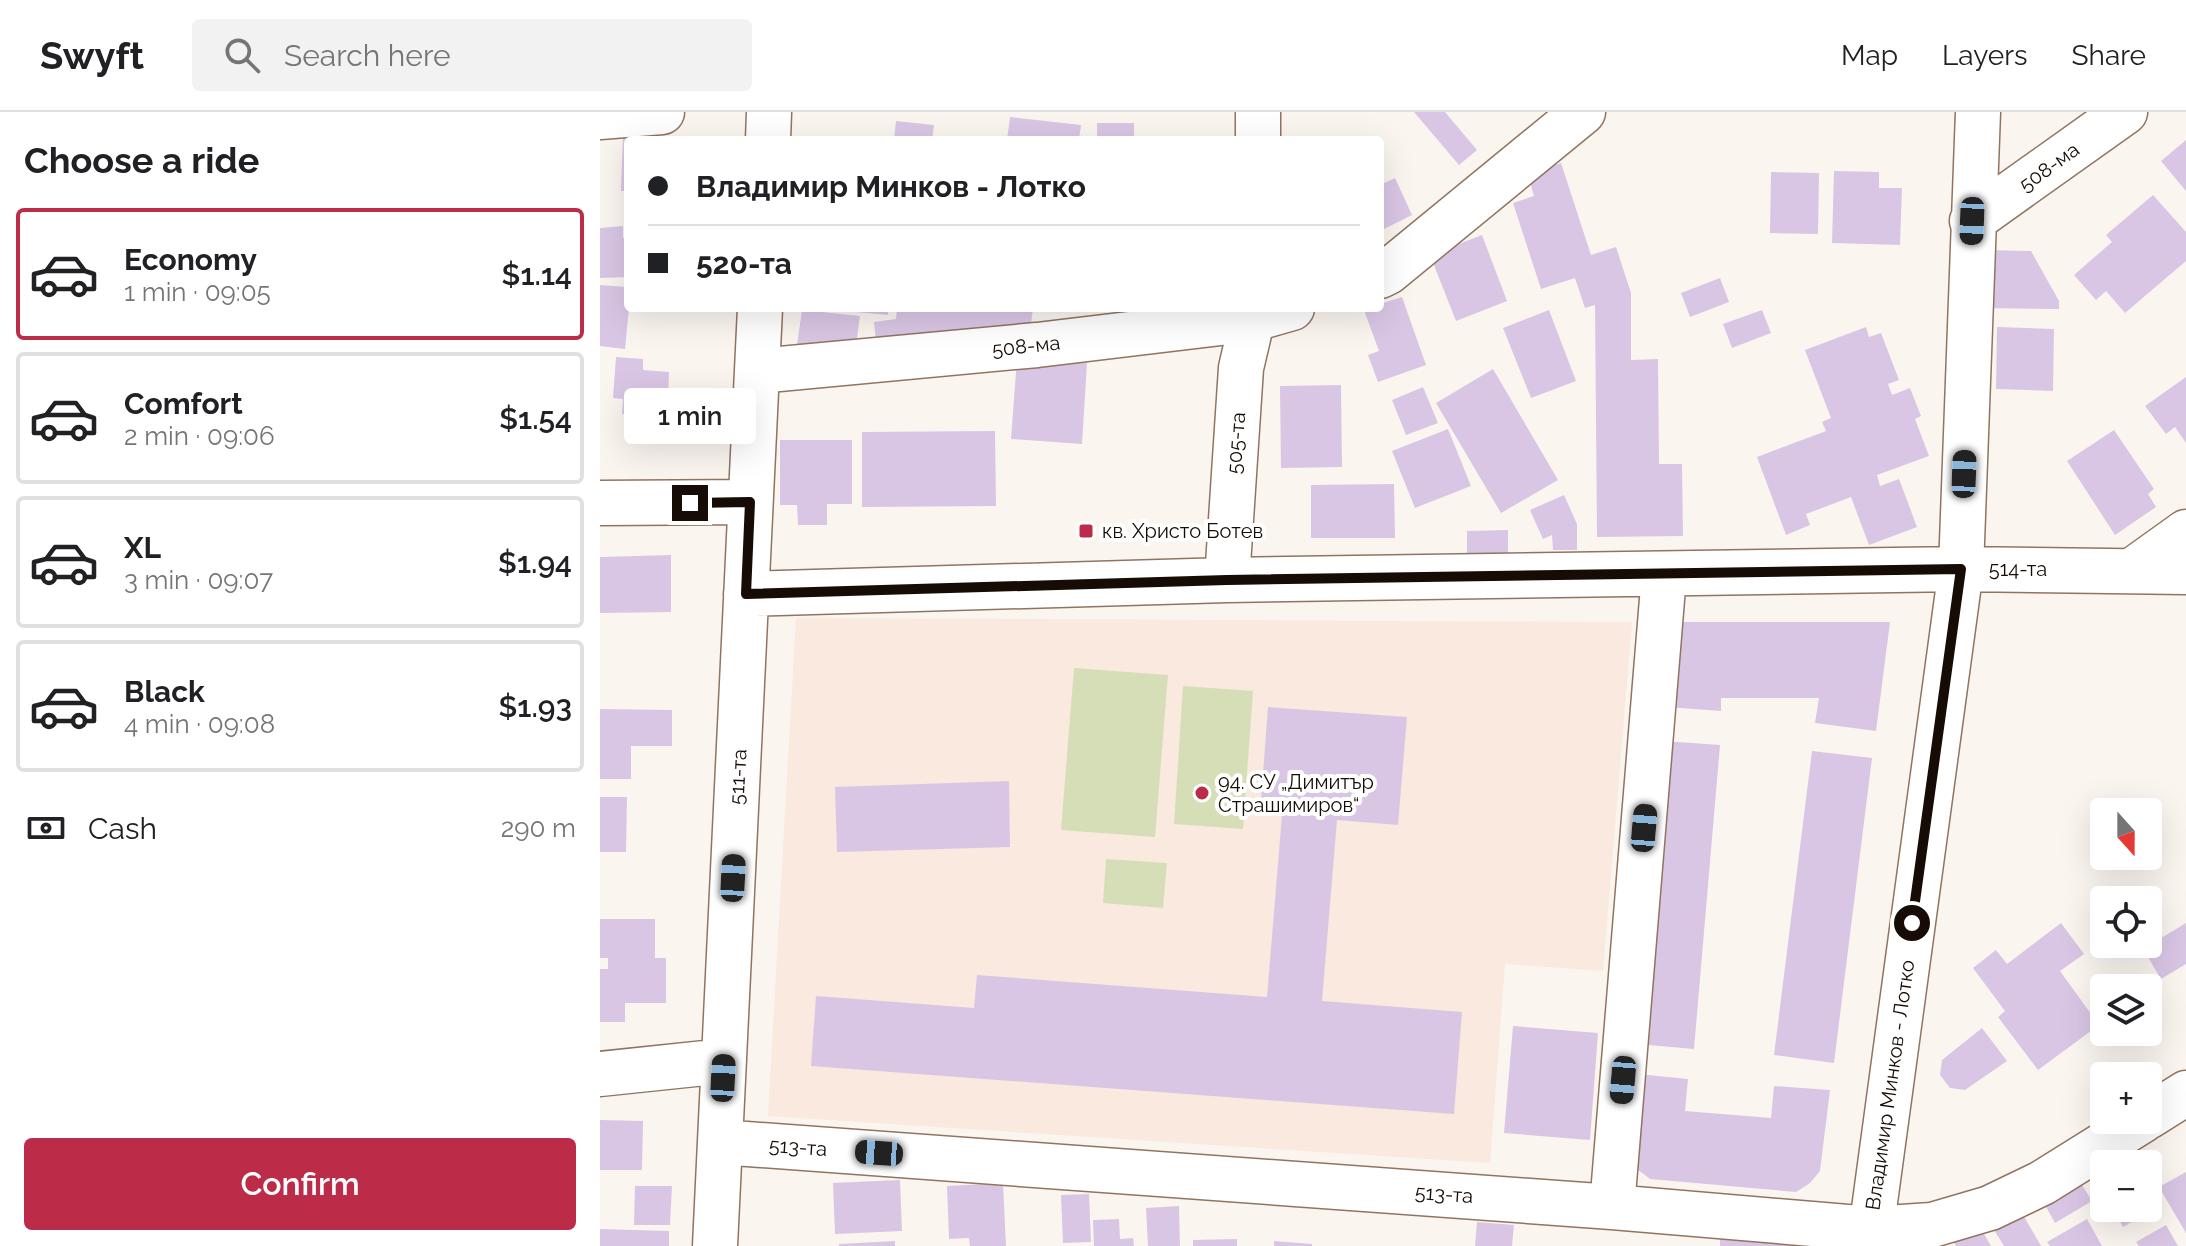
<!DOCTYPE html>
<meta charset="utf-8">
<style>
body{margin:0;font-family:Raleway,sans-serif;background:#f2f2f2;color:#202124;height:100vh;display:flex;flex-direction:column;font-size:30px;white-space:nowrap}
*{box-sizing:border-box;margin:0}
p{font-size:26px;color:#757577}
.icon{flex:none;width:44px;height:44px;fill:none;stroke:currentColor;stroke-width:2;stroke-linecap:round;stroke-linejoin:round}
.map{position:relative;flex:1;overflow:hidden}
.panel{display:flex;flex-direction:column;background:#fff;width:600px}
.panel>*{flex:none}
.hud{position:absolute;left:24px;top:24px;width:760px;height:176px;border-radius:8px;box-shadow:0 8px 32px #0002;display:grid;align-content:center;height:176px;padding:0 24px;background:#fff}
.needle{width:52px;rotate:159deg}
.controls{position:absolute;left:1490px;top:686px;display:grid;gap:16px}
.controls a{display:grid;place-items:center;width:72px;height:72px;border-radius:8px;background:#fff;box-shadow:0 8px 32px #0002;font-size:40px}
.end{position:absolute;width:36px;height:36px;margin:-18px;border:10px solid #160c05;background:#fff;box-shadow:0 0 0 4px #fff}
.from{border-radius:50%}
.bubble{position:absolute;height:56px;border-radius:8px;background:#fff;box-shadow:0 8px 32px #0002;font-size:26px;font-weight:600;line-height:56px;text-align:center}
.car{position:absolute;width:24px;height:48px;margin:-24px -12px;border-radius:10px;box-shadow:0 0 6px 2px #0007;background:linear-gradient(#222 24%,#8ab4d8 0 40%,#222 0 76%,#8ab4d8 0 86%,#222 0)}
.hud b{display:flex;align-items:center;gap:28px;height:76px;font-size:30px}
.hud b+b{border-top:2px solid #e0e0e0}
.hud i{width:20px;height:20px;background:#202124}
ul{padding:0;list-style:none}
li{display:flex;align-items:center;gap:24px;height:132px;margin:0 16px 12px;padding:0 8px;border:4px solid #e0e0e0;border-radius:8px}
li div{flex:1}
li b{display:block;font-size:30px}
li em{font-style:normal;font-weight:600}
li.selected{border-color:#bc2b47}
li>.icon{width:72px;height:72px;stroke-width:1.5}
h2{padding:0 24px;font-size:36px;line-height:96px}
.pay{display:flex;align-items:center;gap:20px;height:88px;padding:0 24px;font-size:30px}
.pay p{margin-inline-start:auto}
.button{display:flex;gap:16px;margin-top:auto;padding:16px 24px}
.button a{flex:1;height:92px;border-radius:8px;background:#bc2b47;color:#fff;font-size:32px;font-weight:600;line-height:92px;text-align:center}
header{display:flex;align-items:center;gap:48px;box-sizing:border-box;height:112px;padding:0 40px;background:#fff;border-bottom:2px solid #e0e0e0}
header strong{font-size:38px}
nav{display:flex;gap:44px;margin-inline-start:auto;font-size:28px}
.search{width:560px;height:72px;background:#f2f2f2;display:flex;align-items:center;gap:20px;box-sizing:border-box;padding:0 28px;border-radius:8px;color:#757577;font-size:30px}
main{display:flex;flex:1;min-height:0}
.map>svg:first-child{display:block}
.built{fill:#f9e9de}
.green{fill:#d6deb7}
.building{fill:#d9c6e5}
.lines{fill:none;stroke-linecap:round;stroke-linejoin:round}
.minor-casing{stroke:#917460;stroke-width:47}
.minor{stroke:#fff;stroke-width:44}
.route{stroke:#160c05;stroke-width:10}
.poi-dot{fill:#bc2b47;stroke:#fff;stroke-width:3}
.labels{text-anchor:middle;stroke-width:8;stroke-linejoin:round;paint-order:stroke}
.street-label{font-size:20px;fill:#160c05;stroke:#fff}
.poi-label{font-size:20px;fill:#160c05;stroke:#fff;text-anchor:start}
</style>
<header>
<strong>Swyft</strong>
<div class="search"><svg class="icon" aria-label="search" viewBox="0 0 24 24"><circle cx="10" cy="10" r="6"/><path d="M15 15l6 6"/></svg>Search here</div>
<nav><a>Map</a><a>Layers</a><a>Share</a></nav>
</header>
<main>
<section class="panel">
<h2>Choose a ride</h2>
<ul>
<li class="selected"><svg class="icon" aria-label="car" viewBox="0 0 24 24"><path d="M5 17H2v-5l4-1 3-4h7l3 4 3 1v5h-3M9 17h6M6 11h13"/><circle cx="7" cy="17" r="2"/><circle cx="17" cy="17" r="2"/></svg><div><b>Economy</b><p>1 min · 09:05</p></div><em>$1.14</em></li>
<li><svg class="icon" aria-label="car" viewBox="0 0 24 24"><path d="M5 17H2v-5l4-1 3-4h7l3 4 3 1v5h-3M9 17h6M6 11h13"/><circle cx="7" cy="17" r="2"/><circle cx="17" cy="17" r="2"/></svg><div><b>Comfort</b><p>2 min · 09:06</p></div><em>$1.54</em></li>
<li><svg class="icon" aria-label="car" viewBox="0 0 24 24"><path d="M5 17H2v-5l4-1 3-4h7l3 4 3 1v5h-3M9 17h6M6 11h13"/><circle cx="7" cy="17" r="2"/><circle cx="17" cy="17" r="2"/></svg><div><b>XL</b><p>3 min · 09:07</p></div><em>$1.94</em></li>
<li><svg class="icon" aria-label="car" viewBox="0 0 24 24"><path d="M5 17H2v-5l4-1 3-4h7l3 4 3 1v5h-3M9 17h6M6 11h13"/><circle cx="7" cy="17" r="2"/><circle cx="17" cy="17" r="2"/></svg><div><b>Black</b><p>4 min · 09:08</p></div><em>$1.93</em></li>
</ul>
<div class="pay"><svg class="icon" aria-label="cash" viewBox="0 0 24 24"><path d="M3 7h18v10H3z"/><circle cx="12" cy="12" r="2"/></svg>Cash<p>290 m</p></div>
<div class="button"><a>Confirm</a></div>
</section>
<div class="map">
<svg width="1586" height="1134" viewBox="0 0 1586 1134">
<rect width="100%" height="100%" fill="#fbf5f0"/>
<!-- built -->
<path class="built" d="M196,506L1032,510L1003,859L905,852L890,1051L168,1004Z"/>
<!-- green -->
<path class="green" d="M474,556L568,563L555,725L461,718Z
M583,574L653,579L643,717L574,712Z
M506,747L567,751L563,796L503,791Z"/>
<!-- building -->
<path class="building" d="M814,0H845L877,38L859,53Z
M410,5L481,13L479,28H407Z
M296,9L334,13L332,28H294Z
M497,11H534V28H497Z
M23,22L94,26V28H28V79H21Z
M1586,28V79L1561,49Z
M961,51L991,143L1016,135L1031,181V248L1058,247L1059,352H1082L1083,424L997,425L995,193L985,196L975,166L941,177L913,91L934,84L928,63Z
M1234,59L1279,60V76H1302L1300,133L1232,131Z
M1171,60L1219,61L1218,122L1170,121Z
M795,66L812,103L780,119V73Z
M1553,83L1586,120V149L1525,201L1506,179L1496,188L1474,163L1512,130L1506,123Z
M23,114V126H28V165L0,166V116Z
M882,123L907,189L856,209L830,143Z
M1384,138L1431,139L1459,189V197L1383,196Z
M1120,166L1129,190L1090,205L1081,181Z
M0,173L28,175L29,196L25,237L0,234Z
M802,185L826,253L778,270L768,243L779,239L764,198L780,196V192Z
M257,196H288V203L256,200Z
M297,196H433L430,221L277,239L274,210L296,207Z
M202,198L260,204L255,240L197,233Z
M949,198L976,269L931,286L903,216Z
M1162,198L1171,221L1132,236L1123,212Z
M1266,215L1269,225L1281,221L1299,268L1288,272L1292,283L1310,276L1321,304L1315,307L1329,344L1277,363L1280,374L1299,367L1317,415L1269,433L1251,385L1206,402L1210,413L1186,423L1157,345L1226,319L1222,310L1231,306L1205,238Z
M1397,215L1454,217L1453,279L1396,277Z
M16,245L43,247V258L69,260L68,289L44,288V303L22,302L23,287L13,286Z
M417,247L487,251L482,332L411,327Z
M893,257L958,368L901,401L836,291Z
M1586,265V331L1575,315L1566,322L1545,294Z
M741,273L742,355L681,356L680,274Z
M823,275L838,311L806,323L792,288Z
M848,317L871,374L815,396L792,339Z
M1514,318L1554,377L1548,382L1556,395L1515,423L1467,349Z
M395,319L396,394L262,395V320Z
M180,328H252V392H227V413H198L197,393H180Z
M794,372L795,426H711V373Z
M964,383L977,412V438H953L952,423L943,427L930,398Z
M908,418V441L867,442V419Z
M71,443V500L0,501V445Z
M1074,510H1290L1276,619L1215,611L1219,586H1121V599L1067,595Z
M668,595L807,605L798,713L737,708L722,889L862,900L854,1002L211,954L216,884L374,896L377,863L667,885L682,703L660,702Z
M0,597L72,598V634H31V667H0Z
M1063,629L1120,633L1094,937L1037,932Z
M1212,639L1272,646L1234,951L1174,943Z
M409,669L410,735L237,740L235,675Z
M0,685H27L26,740H0Z
M0,807H55V846H66V891H25V910H0V857H8V846H0Z
M1461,811L1484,842L1460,859L1499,913L1438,958L1398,905L1405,899L1373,856L1396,838L1407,852Z
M1586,811V852L1561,867L1543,837Z
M913,914L998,921L990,1028L904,1021Z
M1382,916L1407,949L1365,978L1350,976L1340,963L1342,948Z
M1038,962L1088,967L1085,999L1171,1006L1174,974L1230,978L1220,1059L1210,1071L1196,1080L1050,1067L1037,1057Z
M0,1008L43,1009L42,1058H0Z
M1586,1060V1121L1559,1075Z
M1476,1063L1492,1089L1455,1111L1440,1084Z
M300,1068L302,1119L235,1122L233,1071Z
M403,1071L406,1134H370L369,1126L349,1127L347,1074Z
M35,1074H72L70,1113H34Z
M489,1082L491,1130L463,1131L461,1083Z
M579,1094L580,1134H548L546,1096Z
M1512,1096H1549L1551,1099L1523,1115Z
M1422,1101L1441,1134H1404L1394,1118Z
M519,1107L520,1127L533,1126L534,1134H494L493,1108Z
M1487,1107L1502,1134H1450L1447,1130Z
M1376,1108L1391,1134H1356L1350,1123Z
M877,1110L914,1113L912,1134H875Z
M1566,1113L1578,1134H1539L1536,1130Z
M0,1117L69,1119V1134H0Z
M1120,1126L1198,1132V1134H1120Z
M637,1127V1134H593V1128Z
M295,1129V1134H239V1132Z
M674,1129L712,1132V1134H674Z"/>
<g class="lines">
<defs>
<path id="minor" d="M658,0V28
M0,5L62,0
M168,28L169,0
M1372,109L1525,0
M780,164L788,160L983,0
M157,259L437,233L654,207L692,196
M0,391L150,390
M1533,458L1586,420
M627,468L641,256L655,196
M146,482L627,468L1361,457L1586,460
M0,962L124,949
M1548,1005L1586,981
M120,1030L1012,1095L1271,1117L1332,1113L1390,1096L1442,1071L1543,1008
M1012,1095L1064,463
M115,1134L160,196
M1269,1134L1361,457L1378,0"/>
</defs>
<!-- minor casing -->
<use href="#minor" class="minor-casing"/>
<!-- minor -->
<use href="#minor" class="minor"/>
</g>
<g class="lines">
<!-- route -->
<path class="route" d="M90,391L150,390L146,482L627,468L1361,457L1312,811"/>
</g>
<!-- markers -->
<g class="poi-dot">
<rect x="478" y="411" width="16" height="16" rx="4"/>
<circle cx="602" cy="681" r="8"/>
</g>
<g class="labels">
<!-- street labels -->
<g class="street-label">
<text transform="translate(1449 55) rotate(-36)" y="7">508-ма</text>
<text transform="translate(426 234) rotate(-6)" y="7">508-ма</text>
<text transform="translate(636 331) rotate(-86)" y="7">505-та</text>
<text x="1418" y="464">514-та</text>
<text transform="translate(138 665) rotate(-87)" y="7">511-та</text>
<text transform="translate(1290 973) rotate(-82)" y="7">Владимир Минков - Лотко</text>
<text transform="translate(198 1035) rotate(4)" y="7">513-та</text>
<text transform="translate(844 1082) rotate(4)" y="7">513-та</text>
</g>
<!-- poi labels -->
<g class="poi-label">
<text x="502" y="426">кв. Христо Ботев</text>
<text x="618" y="677">94. СУ „Димитър<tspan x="618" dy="23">Страшимиров“</tspan></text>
</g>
</g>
</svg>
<div class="controls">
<a><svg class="needle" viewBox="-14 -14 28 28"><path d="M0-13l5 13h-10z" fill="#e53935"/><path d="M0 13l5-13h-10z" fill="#757577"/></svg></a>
<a><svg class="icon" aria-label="locate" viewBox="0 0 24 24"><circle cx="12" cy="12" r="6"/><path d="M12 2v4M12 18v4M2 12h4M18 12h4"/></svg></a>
<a><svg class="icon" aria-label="layers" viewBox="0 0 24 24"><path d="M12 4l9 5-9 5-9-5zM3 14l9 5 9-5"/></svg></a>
<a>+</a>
<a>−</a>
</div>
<i class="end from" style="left:1312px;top:811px"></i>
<i class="end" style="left:90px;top:391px"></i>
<div class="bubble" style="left:24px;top:276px;width:132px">1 min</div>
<i class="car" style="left:1372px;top:109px;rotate:182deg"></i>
<i class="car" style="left:1364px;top:362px;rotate:2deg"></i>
<i class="car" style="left:1044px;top:716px;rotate:5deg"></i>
<i class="car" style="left:133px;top:766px;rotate:3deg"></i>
<i class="car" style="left:123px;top:966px;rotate:3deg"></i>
<i class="car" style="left:1023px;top:968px;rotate:185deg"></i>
<i class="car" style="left:279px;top:1041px;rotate:274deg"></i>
<div class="hud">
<b><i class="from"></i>Владимир Минков - Лотко</b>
<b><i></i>520-та</b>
</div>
</div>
</main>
